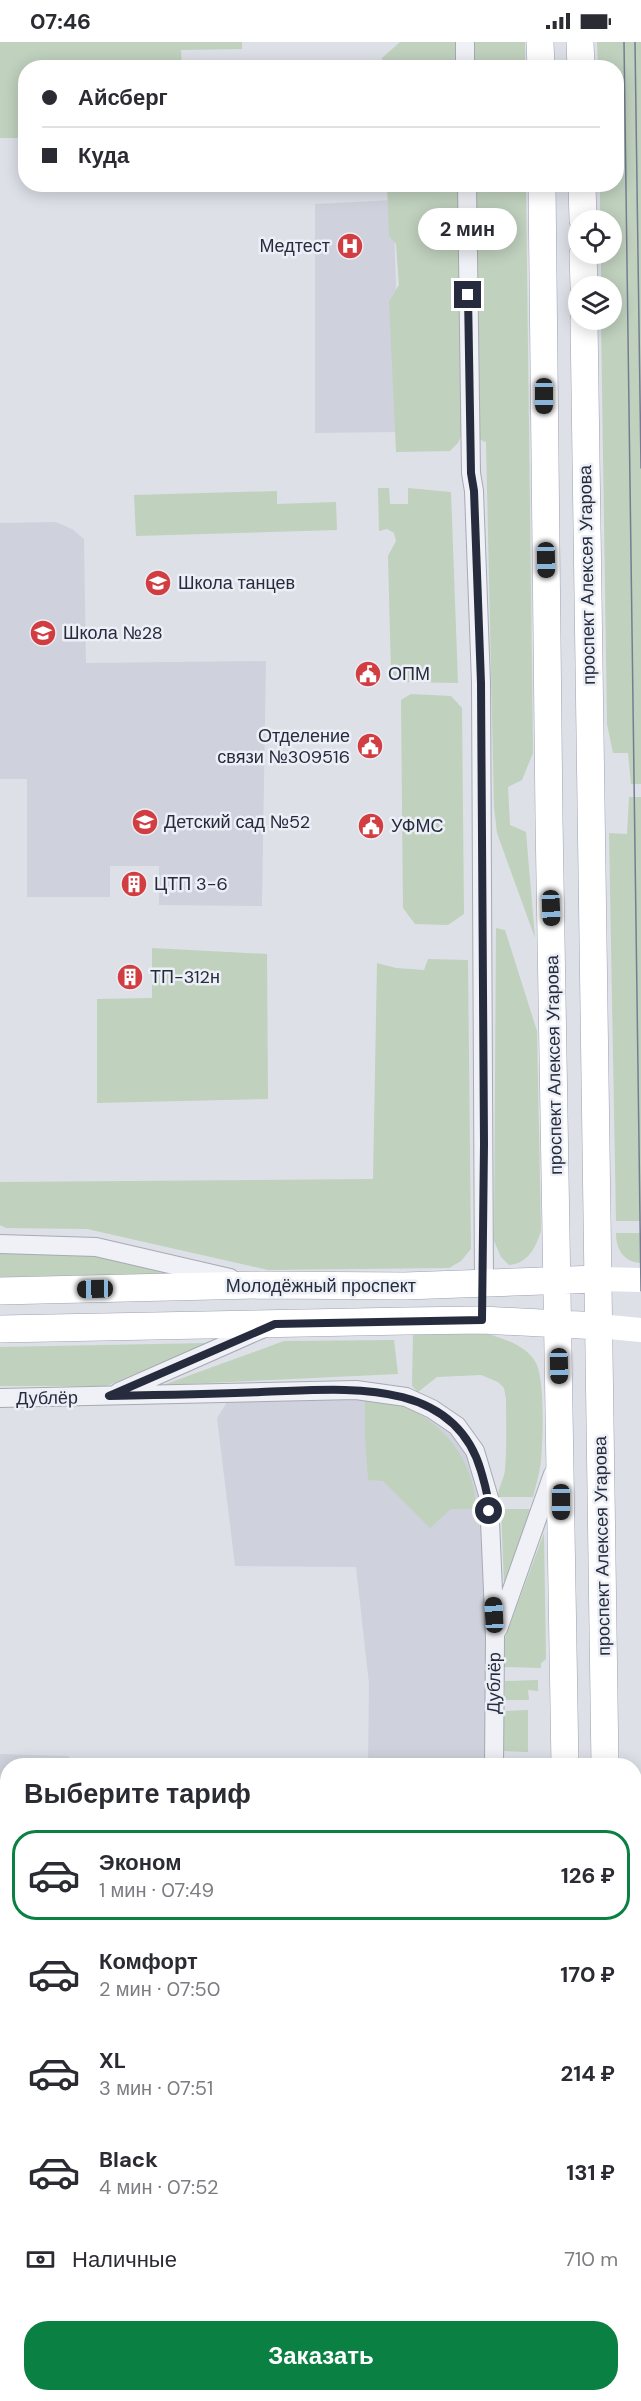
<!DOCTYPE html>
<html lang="ru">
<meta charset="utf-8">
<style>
body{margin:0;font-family:"DM Sans",sans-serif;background:#f7f7f7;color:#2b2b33;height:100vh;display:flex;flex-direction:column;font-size:22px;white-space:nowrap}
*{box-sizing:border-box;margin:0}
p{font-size:20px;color:#7c7c81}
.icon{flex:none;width:33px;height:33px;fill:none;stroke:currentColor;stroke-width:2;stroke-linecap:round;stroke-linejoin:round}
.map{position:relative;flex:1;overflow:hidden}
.side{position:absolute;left:0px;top:1716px;width:642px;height:644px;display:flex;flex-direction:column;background:#fff;border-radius:24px 24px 0 0;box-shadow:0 3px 15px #0003}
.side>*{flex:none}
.guide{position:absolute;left:18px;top:18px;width:606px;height:132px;border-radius:24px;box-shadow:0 3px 15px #0003;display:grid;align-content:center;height:132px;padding:0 24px;background:#fff}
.tools{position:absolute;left:568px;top:168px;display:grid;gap:12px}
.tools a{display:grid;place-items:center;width:54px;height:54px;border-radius:50%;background:#fff;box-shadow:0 3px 15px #0003;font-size:30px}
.end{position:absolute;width:27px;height:27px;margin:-14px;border:8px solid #262c3e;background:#fff;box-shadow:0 0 0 3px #fff}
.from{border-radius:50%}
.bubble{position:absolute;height:42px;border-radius:21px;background:#fff;box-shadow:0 3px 15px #0003;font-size:20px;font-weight:700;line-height:42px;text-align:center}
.car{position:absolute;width:18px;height:36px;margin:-18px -9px;border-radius:8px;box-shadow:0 0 4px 2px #0007;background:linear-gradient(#222 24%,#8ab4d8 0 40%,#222 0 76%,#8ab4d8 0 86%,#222 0)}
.guide b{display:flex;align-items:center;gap:21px;height:57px;font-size:22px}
.guide b+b{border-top:2px solid #e1e1e2}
.guide i{width:15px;height:15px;background:#2b2b33}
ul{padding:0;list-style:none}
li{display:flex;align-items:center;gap:18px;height:90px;margin:0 12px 9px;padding:0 12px;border:3px solid transparent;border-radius:24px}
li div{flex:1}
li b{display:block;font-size:22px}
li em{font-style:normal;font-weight:700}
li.on{border-color:#0b8043}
li>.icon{width:54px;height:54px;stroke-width:1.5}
h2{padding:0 24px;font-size:27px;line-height:72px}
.pay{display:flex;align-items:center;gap:15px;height:66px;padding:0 24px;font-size:22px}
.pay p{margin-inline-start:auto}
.button{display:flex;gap:12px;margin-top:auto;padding:12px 24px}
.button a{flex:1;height:69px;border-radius:24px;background:#0b8043;color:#fff;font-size:24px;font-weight:700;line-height:69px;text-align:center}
.status{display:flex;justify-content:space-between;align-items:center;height:42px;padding:0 30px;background:#fff;direction:ltr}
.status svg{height:16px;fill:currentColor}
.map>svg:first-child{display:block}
.built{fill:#cfd2dc}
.green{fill:#c0d1be}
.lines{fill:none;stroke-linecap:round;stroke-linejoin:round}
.minor-casing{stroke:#a6aab4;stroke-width:20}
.primary-casing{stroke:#9ca2b3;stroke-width:28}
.minor{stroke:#f0f1f6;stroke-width:18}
.secondary{stroke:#fff;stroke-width:24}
.primary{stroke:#fff;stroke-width:27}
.tram{stroke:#767d91;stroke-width:1.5}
.route{stroke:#262c3e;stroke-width:8}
.labels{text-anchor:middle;stroke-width:5;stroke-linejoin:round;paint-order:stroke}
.poi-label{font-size:18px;fill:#262c3e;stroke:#eceff5;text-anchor:start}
.street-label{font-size:18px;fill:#262c3e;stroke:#eceff5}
</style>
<div class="status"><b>07:46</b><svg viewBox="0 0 49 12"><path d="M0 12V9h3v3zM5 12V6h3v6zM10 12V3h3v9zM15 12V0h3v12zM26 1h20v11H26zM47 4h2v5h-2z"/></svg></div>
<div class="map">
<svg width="641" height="2359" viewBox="0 0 641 2359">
<rect width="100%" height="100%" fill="#dde0e7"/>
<!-- built -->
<path class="built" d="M393,158L401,390L315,391V162Z
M56,480L72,487L84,497L86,621L266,619L262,864L159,863V824H110V855H27V737H0V481Z
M368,1353L413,1363L450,1387L477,1432L484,1518L487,1723H368L369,1642L356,1525L235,1524L217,1376L229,1357Z
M0,1712L69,1714V1723L8,1724V2087H0Z
M136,2352H345V2359H136Z"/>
<!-- green -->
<path class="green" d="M0,0H242V7L181,8L182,25L26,26L25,96H0Z
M400,0H456L457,25H382V16Z
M472,0H525V25H473Z
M597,0H641V742H631L628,711H613L607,682L601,278H612V244H601V212H612V178H600V143L616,142V26L598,25Z
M387,143H459L463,389L458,401L450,409L396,410L389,260L399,243L396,202L389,194Z
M474,143H526L533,711L522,738L508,745L510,783L526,790L535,896L497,791L494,765L486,400L478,397Z
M378,446H389L390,462H408V446L451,450L458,641L405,640L391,631L388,514L396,499L394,491L387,487L379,489Z
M277,449V462L336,460L337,488L136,494L134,453Z
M411,652L451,654L462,666L464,872L448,883L415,882L403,866L401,658Z
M629,755H641V1179H616L609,791L627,792Z
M496,886L505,888L537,989L541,1189C535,1207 528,1221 509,1223L501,1215L494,1199Z
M152,906L267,912L268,1057L97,1061V957L152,956Z
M428,917L468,918L471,1207L461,1219L449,1226L268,1228L87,1187L6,1186L0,1183V1140L373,1137L377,921L396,926L424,928Z
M616,1191H641V1221C623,1220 616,1207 616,1191Z
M95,1211L194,1233L0,1237V1212Z
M485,1291C504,1297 526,1303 536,1321C545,1339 543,1397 541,1418C540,1430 536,1443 533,1455H498C498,1445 504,1438 505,1428C507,1404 506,1380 506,1357L504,1346L498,1340L481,1333L437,1335L418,1350L412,1344L413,1292Z
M394,1298L398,1332L163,1343L284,1299Z
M207,1301L107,1344H0V1305Z
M365,1358C424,1356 476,1409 476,1467H451L430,1486L383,1439L368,1438L365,1394Z
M501,1467H531L504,1541Z
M544,1491L546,1617L541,1621V1626L504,1625L505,1596Z
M538,1638V1649L528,1648L529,1658H505V1639Z
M528,1668V1710L504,1709V1669Z
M0,1843L8,1849L7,1936L0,1941Z
M0,1959H7V2018H0Z
M7,2299L8,2352H75L70,2359H0C0,2341 0,2314 7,2299Z
M516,2352H555V2359H516Z"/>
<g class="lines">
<defs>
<path id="minor" d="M465,0V26
M467,142L471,431L474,449L481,641L484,1241
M0,1202L96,1205L230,1236
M119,1350L264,1286
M0,1356L356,1348L406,1355L432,1367L457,1384L475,1409L489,1456L495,1595L494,1724
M498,1587L553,1432
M502,2352V2359"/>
<path id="primary" d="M540,0L541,26
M580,0L581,26
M542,142L549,777L565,1724
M582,142L583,178
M583,212L584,244
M584,278L605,1724
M0,1249L261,1243L405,1244L598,1237
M0,1287L406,1279L482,1278L599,1284
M574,2352V2359
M613,2352V2359"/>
</defs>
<!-- minor casing -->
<use href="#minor" class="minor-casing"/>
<!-- primary casing -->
<use href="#primary" class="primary-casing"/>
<!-- minor -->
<use href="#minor" class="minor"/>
<!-- secondary -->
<path class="secondary" d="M598,1237L641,1238
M599,1284L641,1288"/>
<!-- primary -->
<use href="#primary" class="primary"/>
<!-- tram -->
<path class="tram" d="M624,0L641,1249
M635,0L641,426"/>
</g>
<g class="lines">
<!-- route -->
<path class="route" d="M468,253L471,431L474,449L481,641L484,1102L482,1278L275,1282L109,1354C160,1353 210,1352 261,1350C339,1348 453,1332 481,1429C485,1443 489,1455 489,1469"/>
</g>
<!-- icons -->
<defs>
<symbol id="hospital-disc" viewBox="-11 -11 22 22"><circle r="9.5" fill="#d13d41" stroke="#eceff5"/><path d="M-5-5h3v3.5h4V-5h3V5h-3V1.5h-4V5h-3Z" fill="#fff"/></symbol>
<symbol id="school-disc" viewBox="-11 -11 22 22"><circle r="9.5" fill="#d13d41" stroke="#eceff5"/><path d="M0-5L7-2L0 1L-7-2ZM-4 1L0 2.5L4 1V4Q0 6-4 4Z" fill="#fff"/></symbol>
<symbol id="civic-disc" viewBox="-11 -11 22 22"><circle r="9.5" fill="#d13d41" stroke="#eceff5"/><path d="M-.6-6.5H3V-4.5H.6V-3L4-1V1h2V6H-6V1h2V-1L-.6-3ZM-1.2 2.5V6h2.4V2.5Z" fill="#fff"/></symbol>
<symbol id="building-disc" viewBox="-11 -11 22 22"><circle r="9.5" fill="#d13d41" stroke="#eceff5"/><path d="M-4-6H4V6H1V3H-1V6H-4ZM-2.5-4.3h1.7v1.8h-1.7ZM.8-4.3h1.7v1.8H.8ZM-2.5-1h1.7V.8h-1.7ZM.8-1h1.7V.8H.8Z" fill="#fff"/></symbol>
</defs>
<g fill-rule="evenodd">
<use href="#hospital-disc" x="335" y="189" width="30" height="30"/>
<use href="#school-disc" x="143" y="526" width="30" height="30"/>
<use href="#school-disc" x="28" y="576" width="30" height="30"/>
<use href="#civic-disc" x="353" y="617" width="30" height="30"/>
<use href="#civic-disc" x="355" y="689" width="30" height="30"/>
<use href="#school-disc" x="130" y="765" width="30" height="30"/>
<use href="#civic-disc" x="356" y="769" width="30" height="30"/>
<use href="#building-disc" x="119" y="827" width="30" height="30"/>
<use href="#building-disc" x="115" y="920" width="30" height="30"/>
</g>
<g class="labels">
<!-- poi labels -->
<g class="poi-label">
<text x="330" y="210" text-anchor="end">Медтест</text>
<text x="178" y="547">Школа танцев</text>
<text x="63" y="597">Школа №28</text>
<text x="388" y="638">ОПМ</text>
<text x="350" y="700" text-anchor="end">Отделение<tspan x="350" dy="21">связи №309516</tspan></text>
<text x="164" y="786">Детский сад №52</text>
<text x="391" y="790">УФМС</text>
<text x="154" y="848">ЦТП 3-6</text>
<text x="150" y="941">ТП-312н</text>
</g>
<!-- street labels -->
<g class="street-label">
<text transform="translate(587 533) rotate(-91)" y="6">проспект Алексея Угарова</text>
<text transform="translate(554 1023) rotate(-91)" y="6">проспект Алексея Угарова</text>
<text x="321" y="1250">Молодёжный проспект</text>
<text transform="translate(47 1356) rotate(-1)" y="6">Дублёр</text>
<text transform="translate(602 1504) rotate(-91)" y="6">проспект Алексея Угарова</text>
<text transform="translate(494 1641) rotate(-89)" y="6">Дублёр</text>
</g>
</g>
</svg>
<div class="tools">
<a><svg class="icon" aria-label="locate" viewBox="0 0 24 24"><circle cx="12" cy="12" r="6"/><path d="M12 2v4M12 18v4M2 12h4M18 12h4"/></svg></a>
<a><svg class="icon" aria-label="layers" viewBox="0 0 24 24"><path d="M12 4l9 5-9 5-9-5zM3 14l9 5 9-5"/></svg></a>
</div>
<i class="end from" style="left:489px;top:1469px"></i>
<i class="end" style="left:468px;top:253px"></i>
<div class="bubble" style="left:418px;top:166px;width:99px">2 мин</div>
<i class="car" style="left:544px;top:354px;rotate:180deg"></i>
<i class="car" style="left:546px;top:518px;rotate:179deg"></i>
<i class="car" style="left:551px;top:866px;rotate:178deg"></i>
<i class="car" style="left:95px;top:1247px;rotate:269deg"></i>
<i class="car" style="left:559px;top:1324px;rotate:179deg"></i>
<i class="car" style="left:561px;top:1460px;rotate:180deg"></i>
<i class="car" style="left:494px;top:1573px;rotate:357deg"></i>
<div class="guide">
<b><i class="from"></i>Айсберг</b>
<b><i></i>Куда</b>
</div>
<section class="side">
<h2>Выберите тариф</h2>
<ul>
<li class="on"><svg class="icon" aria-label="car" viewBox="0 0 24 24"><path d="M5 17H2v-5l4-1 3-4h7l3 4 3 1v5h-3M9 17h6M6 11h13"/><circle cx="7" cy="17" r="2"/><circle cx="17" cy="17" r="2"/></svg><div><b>Эконом</b><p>1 мин · 07:49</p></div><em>126 ₽</em></li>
<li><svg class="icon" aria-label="car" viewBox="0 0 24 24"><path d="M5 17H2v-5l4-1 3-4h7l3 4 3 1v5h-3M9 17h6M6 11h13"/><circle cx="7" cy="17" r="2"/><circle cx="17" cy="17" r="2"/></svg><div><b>Комфорт</b><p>2 мин · 07:50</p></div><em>170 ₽</em></li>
<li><svg class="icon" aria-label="car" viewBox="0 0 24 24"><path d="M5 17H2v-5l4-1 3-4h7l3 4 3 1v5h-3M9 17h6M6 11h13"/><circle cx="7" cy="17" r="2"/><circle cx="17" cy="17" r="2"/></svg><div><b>XL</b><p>3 мин · 07:51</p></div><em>214 ₽</em></li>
<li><svg class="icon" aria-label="car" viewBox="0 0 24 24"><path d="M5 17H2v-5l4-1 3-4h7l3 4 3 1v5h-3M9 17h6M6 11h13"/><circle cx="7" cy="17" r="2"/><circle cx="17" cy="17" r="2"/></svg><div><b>Black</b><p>4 мин · 07:52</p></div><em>131 ₽</em></li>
</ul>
<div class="pay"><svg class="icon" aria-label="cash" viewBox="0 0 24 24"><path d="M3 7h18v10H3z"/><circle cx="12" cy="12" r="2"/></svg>Наличные<p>710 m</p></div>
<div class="button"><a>Заказать</a></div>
</section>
</div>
